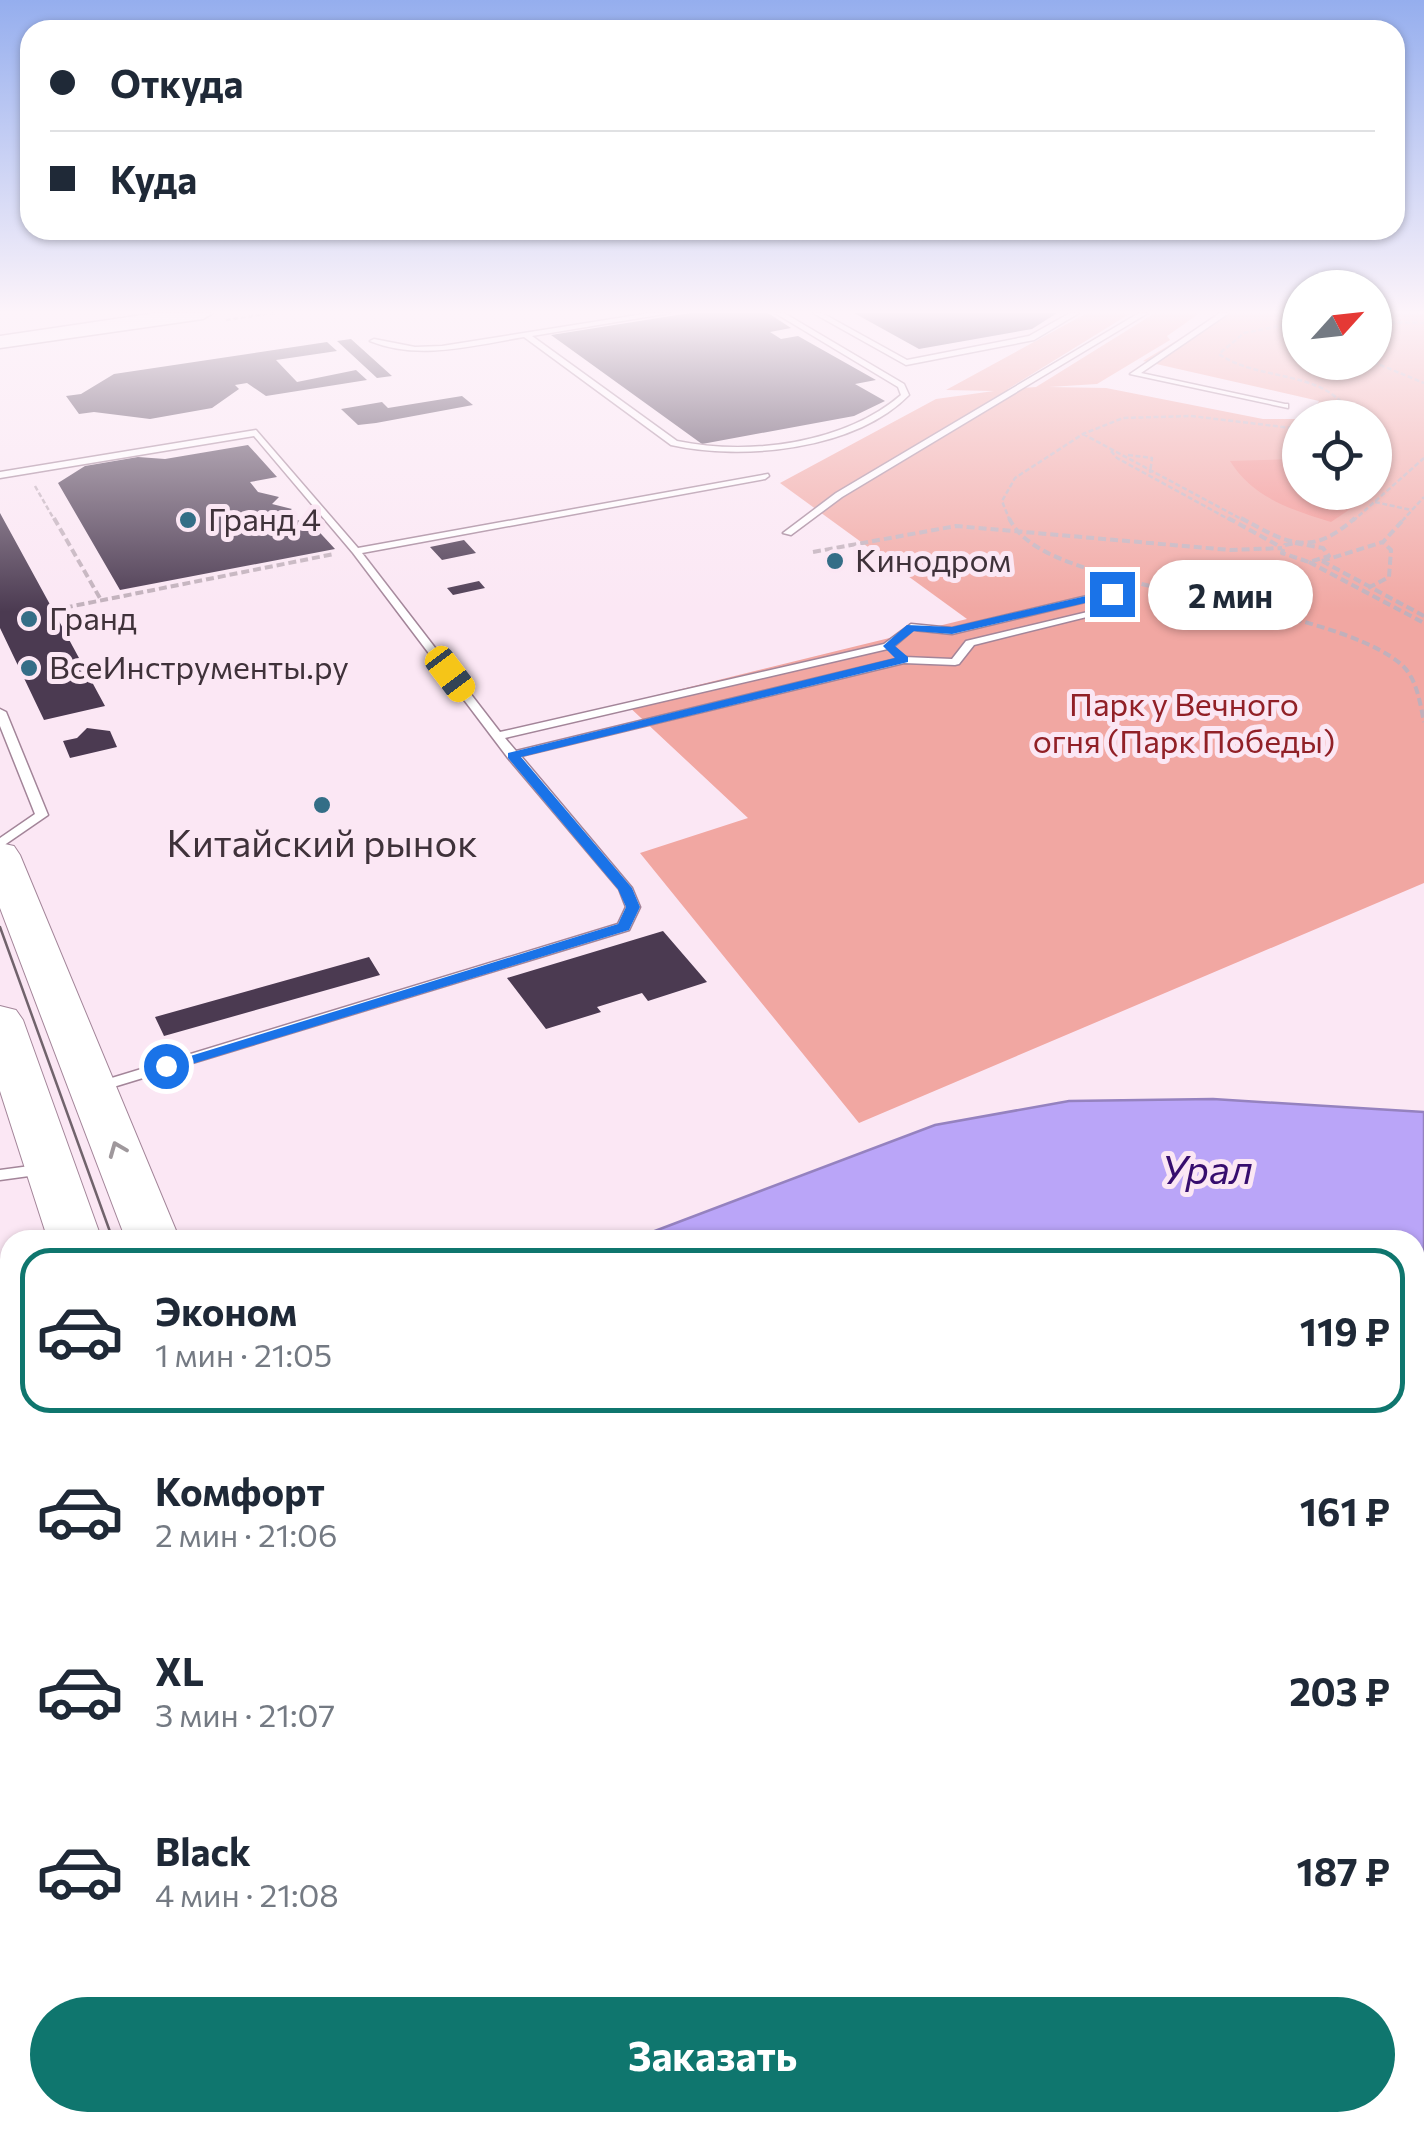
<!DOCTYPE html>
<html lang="ru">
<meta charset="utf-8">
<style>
body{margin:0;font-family:Commissioner,sans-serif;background:#f2f2f3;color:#1f2937;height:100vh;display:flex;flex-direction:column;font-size:38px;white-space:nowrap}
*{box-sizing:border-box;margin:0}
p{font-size:32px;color:#747a83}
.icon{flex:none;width:55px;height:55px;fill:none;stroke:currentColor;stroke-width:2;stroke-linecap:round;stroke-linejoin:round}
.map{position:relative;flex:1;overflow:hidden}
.panel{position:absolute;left:0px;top:1230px;width:1425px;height:902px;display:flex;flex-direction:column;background:#fff;border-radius:30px 30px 0 0;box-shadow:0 2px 8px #0004}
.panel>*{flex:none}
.guide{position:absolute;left:20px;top:20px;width:1385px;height:220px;border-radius:30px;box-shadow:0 2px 8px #0004;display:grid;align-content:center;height:220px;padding:0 30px;background:#fff}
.needle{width:65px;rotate:63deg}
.controls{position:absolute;left:1282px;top:270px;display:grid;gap:20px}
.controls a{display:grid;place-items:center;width:110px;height:110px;border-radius:50%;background:#fff;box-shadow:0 2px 8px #0004;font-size:50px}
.end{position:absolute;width:45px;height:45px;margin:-22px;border:12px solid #1a73e8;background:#fff;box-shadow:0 0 0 5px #fff}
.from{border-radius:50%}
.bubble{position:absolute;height:70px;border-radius:35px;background:#fff;box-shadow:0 2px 8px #0004;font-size:32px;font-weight:700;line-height:70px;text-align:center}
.car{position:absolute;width:30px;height:60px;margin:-30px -15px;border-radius:12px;box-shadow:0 0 8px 2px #0007;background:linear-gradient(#f5c518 24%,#345 0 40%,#f5c518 0 76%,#345 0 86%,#f5c518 0)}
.guide b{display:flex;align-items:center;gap:35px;height:95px;font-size:38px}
.guide b+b{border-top:2px solid #e0e1e3}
.guide i{width:25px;height:25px;background:#1f2937}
ul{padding:18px 0 0;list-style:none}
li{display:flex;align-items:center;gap:30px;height:165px;margin:0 20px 15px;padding:0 10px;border:5px solid transparent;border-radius:30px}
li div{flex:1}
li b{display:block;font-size:38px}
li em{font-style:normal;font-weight:700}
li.selected{border-color:#0f766e}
li>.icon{width:90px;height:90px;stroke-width:1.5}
.action{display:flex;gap:20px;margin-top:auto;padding:20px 30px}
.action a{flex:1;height:115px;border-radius:60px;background:#0f766e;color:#fff;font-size:40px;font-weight:700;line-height:115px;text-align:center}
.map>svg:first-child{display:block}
.green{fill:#f1a7a2}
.forest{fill:#f2918d}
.water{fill:#baa5f8;stroke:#9582bf;stroke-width:2.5}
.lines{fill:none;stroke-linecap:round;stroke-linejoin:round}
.stream{stroke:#9582bf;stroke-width:10}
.building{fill:#4b3a51}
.service-casing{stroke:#a38599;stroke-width:3}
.secondary-casing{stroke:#a38599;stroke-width:3}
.primary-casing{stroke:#a38599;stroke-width:2}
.path-far1{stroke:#c1b0bb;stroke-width:2.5;stroke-dasharray:5 2.5;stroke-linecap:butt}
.path{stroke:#c1b0bb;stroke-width:4;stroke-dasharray:8 4;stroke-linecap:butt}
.service{fill:#fff;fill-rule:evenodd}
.secondary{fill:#fff;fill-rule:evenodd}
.primary{fill:#fff;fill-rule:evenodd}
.tram-far1{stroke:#71636c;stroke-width:2.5}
.tram{stroke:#71636c;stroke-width:4}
.oneway{stroke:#9f989c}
.route{fill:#1a73e8}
.poi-dot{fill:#346e87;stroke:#fbe7f4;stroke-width:4}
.labels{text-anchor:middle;stroke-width:10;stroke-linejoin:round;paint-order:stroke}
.far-poi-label{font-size:32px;fill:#3f323a;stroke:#fbe7f4;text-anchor:start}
.far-park-label{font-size:32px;fill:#912027;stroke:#fbe7f4}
.poi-label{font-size:38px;fill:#3f323a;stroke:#fbe7f4}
.water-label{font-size:40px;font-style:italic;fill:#370d6e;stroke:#fbe7f4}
</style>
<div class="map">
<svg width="1424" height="2132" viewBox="0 0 1424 2132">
<rect width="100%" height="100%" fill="#fbe7f4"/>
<!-- green -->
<path class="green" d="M1087,313H1131L1008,389L1036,387L1155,313H1200L1167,336L1170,340L1097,384L1049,387L1106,388L1263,419H1300V492H1375V418L1303,417L1312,414L1319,401L1143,361L1222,313H1300V362H1375V313H1424V883L859,1123L640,853L748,818L625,703L967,619L780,483L936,399L994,391L946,390Z"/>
<!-- forest -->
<path class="forest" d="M1300,459V492L1374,493L1331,522C1292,510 1253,498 1230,461Z
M0,1311L10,1316V1671L0,1647Z
M182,2123H306L309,2132H185Z"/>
<!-- water -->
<path class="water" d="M1213,1099L1424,1112V2132H701L696,2123L1415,2122V1240H631L935,1125L1069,1101Z
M10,1864V2122L182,2123L185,2132H0V1866Z"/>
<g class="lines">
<!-- stream -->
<path class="stream" d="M0,1537L6,1554L0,1567"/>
</g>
<!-- building -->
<path class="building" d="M690,313H768L791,328L770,332L781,339L798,336L876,380L855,384L885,401L854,416L702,444L551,335Z
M854,313H1057L1032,329L919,349Z
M351,339L392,376L377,378L337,341Z
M327,342L337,351L276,360L297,382L356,370L367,380L266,396L247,383L235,385L239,389L212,408L150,419L94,412L79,414L66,396L81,394L114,374Z
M462,396L473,405L376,423L358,425L341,409L382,402L388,408Z
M248,445L277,477L250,482L258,492L279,497L272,504L292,509L281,517L311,523L335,549L120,590L58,483L85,466L138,457L165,459Z
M0,513L53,610L105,706L44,720L0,628Z
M464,540L476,553L442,560L430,547Z
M479,581L485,588L453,595L447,588Z
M87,728L110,731L117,747L70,758L63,741L77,738Z
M663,931L707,982L648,1001L642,993L597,1007L601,1012L546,1029L507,978Z
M369,957L380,975L164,1036L155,1017Z"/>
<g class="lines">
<defs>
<path id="service" d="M650,313H670L532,336L677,441C749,456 844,444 901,395L898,387L775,313H784L904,384L909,395C855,450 743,461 671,445L524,337C474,345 419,361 370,341L374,339L415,347L442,346Z
M813,313H822L907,360L1029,336L1070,313H1079L1034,340L906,365Z
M1139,313H1148L842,497L791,535L783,533L836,493Z
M1220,313H1229L1141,373L1285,404H1288V408L1130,374Z
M256,430L358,548L768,474L769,476L765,479L362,553L500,732L884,644L911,624L952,628L1112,590L1135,605L974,645L959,664L955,665L904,663L521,756L632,888L640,907L629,930L97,1092L92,1090L89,1087L92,1084L618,924L626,907L619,889L508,758L353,553L254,436L0,478V472ZM1110,596L1121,604L966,641L952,659L904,657L516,751L505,738L892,648L913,630L952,634Z
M0,709L6,712L48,815L0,848V838L35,814L0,726Z
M45,1164L51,1165L53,1169L51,1173L0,1180V1170Z"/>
<path id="secondary" d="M156,313H213L203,319L0,348V336Z"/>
<path id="primary" d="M0,843L14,846L20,855L180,1240H126L0,908Z
M0,1006L16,1010L23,1020L102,1240H48L0,1091Z
M339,2122H421L424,2132H342Z
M458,2122H540L544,2132H462Z"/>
</defs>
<!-- service casing -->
<use href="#service" class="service-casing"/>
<!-- secondary casing -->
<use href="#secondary" class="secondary-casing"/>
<!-- primary casing -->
<use href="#primary" class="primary-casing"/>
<!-- path-far1 -->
<path class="path-far1" d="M1381,313L1424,314
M226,320L274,313
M1300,322L1244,333L1219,354C1257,381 1323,370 1348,411L1342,418
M1375,322L1424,323
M1373,362L1424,383
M1083,434L1245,521
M1111,451L1117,458L1232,521
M1128,455L1152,458L1150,473
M35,486L55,521
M1375,502L1411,510
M1010,521L1002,501L1015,478L1083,434L1123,418L1191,416L1300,429
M1353,521L1424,458
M1402,521L1424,497"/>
<!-- path -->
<path class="path" d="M54,518L101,600
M1009,518C1024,551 1078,566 1110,575
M1228,518L1279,546
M1241,518C1287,543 1310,558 1355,518
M1295,543L1323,548L1329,556L1309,562L1282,553L1285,545Z
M813,552L956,526L1230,550L1282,548
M1322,561L1383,542L1405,518
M1322,561L1424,616
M1309,562L1424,623
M1130,581C1197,599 1354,622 1402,665C1417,679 1420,703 1424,722
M1368,588L1389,577L1391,550L1383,542
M53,610L334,554"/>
<!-- service -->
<use href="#service" class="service"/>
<!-- secondary -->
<use href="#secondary" class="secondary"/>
<!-- primary -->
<use href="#primary" class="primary"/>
<!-- tram-far1 -->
<path class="tram-far1" d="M0,927L113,1240"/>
<!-- tram -->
<path class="tram" d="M411,2122L414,2132
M436,2122L439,2132"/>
</g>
<!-- one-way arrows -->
<defs><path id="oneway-chevron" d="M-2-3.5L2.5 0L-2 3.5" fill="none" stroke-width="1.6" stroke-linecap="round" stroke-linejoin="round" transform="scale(2.5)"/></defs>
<use class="oneway" href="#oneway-chevron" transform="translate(117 1149) rotate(-112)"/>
<!-- sky -->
<linearGradient id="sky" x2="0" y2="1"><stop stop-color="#95aeee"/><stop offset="0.51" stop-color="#fdf4fa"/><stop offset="1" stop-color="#fdf4fa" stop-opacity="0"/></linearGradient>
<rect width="1424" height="612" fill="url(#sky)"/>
<!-- route -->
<path class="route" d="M1112,590L1115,596L952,634L914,631L895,646L908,657V662L521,757L632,888L640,907L629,930L172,1070L158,1066L618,924L626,907L618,889L508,758V753L895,658L883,646L907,625L952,627Z"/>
<!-- markers -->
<g class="poi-dot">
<circle cx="188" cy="520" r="10"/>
<circle cx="835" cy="561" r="10"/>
<circle cx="29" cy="619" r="10"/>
<circle cx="29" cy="668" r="10"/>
<circle cx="322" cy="805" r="10"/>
</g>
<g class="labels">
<!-- far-poi labels -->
<g class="far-poi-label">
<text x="208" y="531">Гранд 4</text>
<text x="855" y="572">Кинодром</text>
<text x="49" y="630">Гранд</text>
<text x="49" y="679">ВсеИнструменты.ру</text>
</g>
<!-- far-park labels -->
<g class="far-park-label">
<text x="1184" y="716">Парк у Вечного<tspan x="1184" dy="37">огня (Парк Победы)</tspan></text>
</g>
<!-- poi labels -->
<g class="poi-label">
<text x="322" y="857">Китайский рынок</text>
</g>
<!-- water labels -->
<g class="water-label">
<text x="1207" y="1184">Урал</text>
</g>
</g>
</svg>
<div class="controls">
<a><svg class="needle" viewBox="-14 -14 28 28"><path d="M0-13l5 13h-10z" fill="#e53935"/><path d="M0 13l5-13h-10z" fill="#747a83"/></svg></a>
<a><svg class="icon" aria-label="locate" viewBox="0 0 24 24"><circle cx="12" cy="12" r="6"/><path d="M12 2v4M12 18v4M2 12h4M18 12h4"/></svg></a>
</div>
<i class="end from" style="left:166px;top:1066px"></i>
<i class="end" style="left:1112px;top:594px"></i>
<div class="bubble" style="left:1148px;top:560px;width:165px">2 мин</div>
<i class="car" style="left:450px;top:674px;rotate:143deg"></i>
<div class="guide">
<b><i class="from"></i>Откуда</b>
<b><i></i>Куда</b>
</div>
<section class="panel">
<ul>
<li class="selected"><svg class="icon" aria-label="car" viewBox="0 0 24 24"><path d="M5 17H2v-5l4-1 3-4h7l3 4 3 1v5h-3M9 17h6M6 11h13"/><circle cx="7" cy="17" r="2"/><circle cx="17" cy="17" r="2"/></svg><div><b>Эконом</b><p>1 мин · 21:05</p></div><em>119 ₽</em></li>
<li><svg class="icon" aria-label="car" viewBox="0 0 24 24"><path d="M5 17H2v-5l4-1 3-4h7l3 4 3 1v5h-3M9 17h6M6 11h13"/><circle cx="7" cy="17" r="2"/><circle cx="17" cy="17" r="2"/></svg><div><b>Комфорт</b><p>2 мин · 21:06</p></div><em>161 ₽</em></li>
<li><svg class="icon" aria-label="car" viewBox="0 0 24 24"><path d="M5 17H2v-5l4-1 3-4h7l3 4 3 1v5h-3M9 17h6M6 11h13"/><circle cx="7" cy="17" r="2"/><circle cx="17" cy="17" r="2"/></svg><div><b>XL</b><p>3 мин · 21:07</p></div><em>203 ₽</em></li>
<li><svg class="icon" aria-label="car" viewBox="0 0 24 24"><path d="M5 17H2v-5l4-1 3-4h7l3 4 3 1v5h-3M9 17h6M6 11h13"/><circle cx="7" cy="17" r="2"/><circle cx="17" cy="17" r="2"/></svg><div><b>Black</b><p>4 мин · 21:08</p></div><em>187 ₽</em></li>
</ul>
<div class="action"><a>Заказать</a></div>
</section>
</div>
